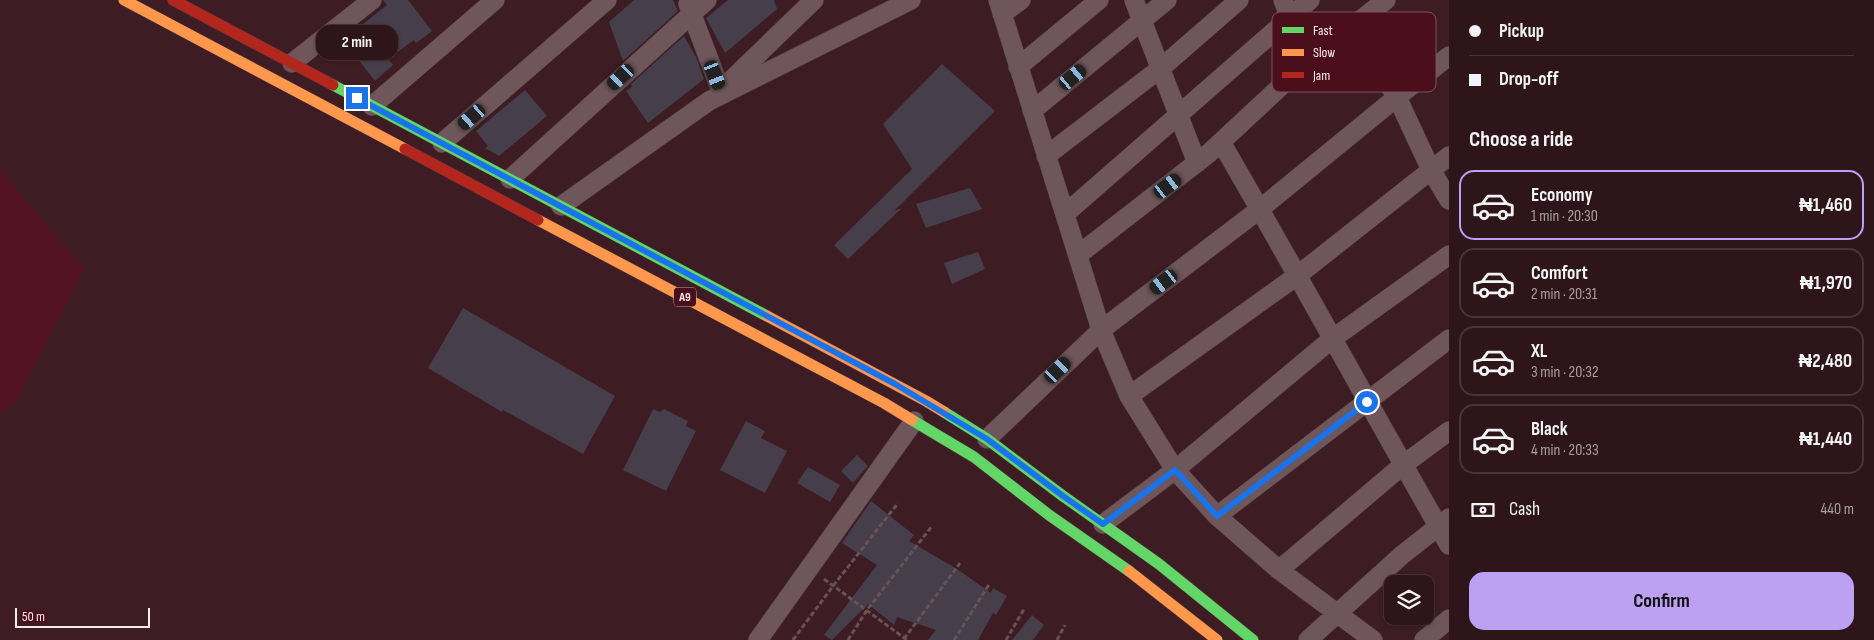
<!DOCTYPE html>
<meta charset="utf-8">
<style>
body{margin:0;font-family:"Sofia Sans Condensed",sans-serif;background:#361e23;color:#f1f3f6;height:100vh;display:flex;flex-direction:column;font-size:19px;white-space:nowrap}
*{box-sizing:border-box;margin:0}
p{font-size:16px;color:#a79fa2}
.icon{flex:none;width:28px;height:28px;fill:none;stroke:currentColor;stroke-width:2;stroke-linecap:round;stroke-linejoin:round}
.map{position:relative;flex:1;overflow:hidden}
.drawer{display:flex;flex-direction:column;background:#2e151a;width:425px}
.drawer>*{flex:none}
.top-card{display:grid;align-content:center;height:110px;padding:0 20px;background:#2e151a}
.fabs{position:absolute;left:1384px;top:575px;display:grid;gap:10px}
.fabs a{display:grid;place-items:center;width:50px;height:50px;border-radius:10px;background:#2e151a;box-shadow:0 1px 4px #0004,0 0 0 1px #493439;font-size:25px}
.scale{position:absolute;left:15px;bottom:12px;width:135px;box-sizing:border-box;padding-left:5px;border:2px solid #fbeaeb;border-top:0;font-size:14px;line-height:18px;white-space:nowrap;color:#fbeaeb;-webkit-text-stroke:4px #4b0f1b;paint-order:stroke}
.end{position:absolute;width:22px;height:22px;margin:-11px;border:6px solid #1a73e8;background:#fff;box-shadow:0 0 0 2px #fff}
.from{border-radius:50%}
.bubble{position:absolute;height:35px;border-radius:15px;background:#2e151a;box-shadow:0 1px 4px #0004,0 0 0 1px #493439;font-size:16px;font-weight:700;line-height:35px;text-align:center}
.car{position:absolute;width:15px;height:30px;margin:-15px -8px;border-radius:6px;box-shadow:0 0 4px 1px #0007;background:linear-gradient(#222 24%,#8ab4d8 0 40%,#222 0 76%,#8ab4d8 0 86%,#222 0)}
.top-card b{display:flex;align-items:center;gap:18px;height:48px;font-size:19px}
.top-card b+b{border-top:1px solid #493439}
.top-card i{width:12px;height:12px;background:#f1f3f6}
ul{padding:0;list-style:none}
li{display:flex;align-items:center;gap:15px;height:70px;margin:0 10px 8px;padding:0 10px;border:2px solid #493439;border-radius:15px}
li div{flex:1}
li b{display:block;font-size:19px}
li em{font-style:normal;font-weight:700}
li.active{border-color:#bca0f2}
li>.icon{width:45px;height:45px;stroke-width:1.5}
h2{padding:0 20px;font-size:22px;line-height:60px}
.pay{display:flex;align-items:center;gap:12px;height:55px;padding:0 20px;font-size:19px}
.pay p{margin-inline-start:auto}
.action{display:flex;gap:10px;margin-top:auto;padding:10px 20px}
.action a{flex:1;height:58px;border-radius:15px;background:#bca0f2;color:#111;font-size:20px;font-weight:700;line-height:58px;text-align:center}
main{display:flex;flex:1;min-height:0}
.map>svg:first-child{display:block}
.built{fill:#52121f}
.building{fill:#463e4a}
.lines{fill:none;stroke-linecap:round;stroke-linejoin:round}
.street-casing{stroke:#4c363b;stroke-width:20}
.fast-casing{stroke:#4c363b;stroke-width:12}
.slow-casing{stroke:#4c363b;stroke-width:12}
.jam-casing{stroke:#4c363b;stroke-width:12}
.path{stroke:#685255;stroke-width:3;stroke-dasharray:5 2.5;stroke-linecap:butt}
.street{stroke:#6e565a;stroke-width:19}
.fast{stroke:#63d668;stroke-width:11}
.slow{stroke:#ff974d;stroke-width:11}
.jam{stroke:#b3261e;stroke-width:11}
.route{stroke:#1a73e8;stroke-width:6}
.labels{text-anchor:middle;stroke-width:4;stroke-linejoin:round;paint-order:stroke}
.shield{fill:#4b0f1b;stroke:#c6a8ad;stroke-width:1}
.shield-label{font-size:12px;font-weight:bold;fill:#fbeaeb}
.key{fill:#4b0f1b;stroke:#805159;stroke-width:1}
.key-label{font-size:14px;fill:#fbeaeb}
</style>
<main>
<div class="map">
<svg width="1449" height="640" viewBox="0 0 1449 640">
<rect width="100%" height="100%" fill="#3e1c23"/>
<!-- built -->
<path class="built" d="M0,170L84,269L16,402L0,413Z"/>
<!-- building -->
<path class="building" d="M383,0H408L432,31L416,43L414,40L388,59L393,65L375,81L343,40L387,5Z
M634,0H673L678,11L623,61L609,22Z
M728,0H774L777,9L725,53L706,18Z
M684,36L696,57L704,79L648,123L626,91L632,87L631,84Z
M942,64L995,111L894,211L902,208L848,259L834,245L912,169L883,124Z
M525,90L547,116L499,156L485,148L488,146L476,131Z
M970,188L982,209L926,228L916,204Z
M978,252L985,269L952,284L944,263Z
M463,308L615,396L583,454L503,410L502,412L428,368Z
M653,409L660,412L664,409L688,421L686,426L696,431L666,491L623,470Z
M746,421L765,431L761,438L787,451L765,493L720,470Z
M857,455L868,466L853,483L841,471Z
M808,467L840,485L830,502L797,483Z
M871,501L914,535L909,541L957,569L991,593L993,588L1007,596L996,615L993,613L978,640H928L936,630L897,617L894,625L868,604L832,640L824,635L877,565L842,543Z
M1032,615L1044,625L1033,640H1012Z"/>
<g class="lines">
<defs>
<path id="street" d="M998,0L1101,330L1129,396L1175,470L1217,516L1279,570L1373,640
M1134,0L1197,163
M1283,0L1307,62
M688,4L721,91
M1002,14L1021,0
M1351,28L1397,97L1431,170L1449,200
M292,63L372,0
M1018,67L1099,0
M723,88L814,0
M372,106L495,0
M1032,111L1167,0
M1221,142C1299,276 1372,411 1449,545
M442,143L607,0
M1046,156L1161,68L1239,0
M510,179L707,0
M561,206L709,101L911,0
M1065,214L1310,0
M1078,255L1208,154L1307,62L1386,0
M1129,396L1298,275L1449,156
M987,439L1101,330L1260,209L1397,97L1449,56
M1217,516L1449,339
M1103,524L1175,470L1332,339L1449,255
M1279,570L1403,465L1449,431
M758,640L914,421
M1308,640L1402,555L1449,518
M1424,640L1449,619"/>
<path id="fast" d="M333,85L767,316
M944,412L987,439L1063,496L1159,564L1253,640
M912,420L974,457L1049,515L1129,571"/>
<path id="slow" d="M124,0L405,149
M538,220L884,403L912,420
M767,316L926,401L944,412
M1129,571L1217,640"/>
<path id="jam" d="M173,0L333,85
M405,149L538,220"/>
</defs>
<!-- street casing -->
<use href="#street" class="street-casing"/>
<!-- fast casing -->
<use href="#fast" class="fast-casing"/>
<!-- slow casing -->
<use href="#slow" class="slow-casing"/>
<!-- jam casing -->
<use href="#jam" class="jam-casing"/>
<!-- path -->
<path class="path" d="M824,579L907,640
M904,639L960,563
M793,640L833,586L898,503
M848,640L867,610L932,526
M954,640L990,583
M1006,640L1024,609
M1057,640L1065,625"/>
<!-- street -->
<use href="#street" class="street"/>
<!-- fast -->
<use href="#fast" class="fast"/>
<!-- slow -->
<use href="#slow" class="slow"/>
<!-- jam -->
<use href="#jam" class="jam"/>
</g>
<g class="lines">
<!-- route -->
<path class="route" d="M357,98L895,384L987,439L1063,496L1103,524L1175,470L1217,516L1367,402"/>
</g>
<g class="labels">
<!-- shield labels -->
<rect class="shield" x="674" y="287.5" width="22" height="19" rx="4"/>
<g class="shield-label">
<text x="685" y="301">A9</text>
</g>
</g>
<!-- legend -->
<rect x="1272" y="12" width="164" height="80" rx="8" class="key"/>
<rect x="1282" y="27" width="22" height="6" fill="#63d668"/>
<rect x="1282" y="49" width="22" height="7" fill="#ff974d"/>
<rect x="1282" y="72" width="22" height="6" fill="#b3261e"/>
<g class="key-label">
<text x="1313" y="35">Fast</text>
<text x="1313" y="57">Slow</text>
<text x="1313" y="80">Jam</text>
</g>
</svg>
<div class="fabs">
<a><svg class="icon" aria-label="layers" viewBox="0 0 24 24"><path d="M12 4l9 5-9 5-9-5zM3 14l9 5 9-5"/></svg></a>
</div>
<div class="scale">50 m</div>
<i class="end from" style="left:1367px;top:402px"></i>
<i class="end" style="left:357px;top:98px"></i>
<div class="bubble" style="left:316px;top:25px;width:82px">2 min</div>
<i class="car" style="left:715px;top:75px;rotate:159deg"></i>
<i class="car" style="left:621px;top:77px;rotate:227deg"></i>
<i class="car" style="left:1073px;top:77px;rotate:50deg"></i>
<i class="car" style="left:472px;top:117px;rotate:229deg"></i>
<i class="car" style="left:1168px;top:186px;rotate:53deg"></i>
<i class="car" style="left:1164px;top:282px;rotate:233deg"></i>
<i class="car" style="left:1058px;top:370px;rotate:46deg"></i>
</div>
<section class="drawer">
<div class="top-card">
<b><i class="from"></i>Pickup</b>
<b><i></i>Drop-off</b>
</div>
<h2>Choose a ride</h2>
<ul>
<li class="active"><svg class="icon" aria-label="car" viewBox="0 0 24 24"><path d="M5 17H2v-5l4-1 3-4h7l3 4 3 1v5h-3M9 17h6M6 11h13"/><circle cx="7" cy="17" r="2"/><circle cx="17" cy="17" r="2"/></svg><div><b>Economy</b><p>1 min · 20:30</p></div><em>₦1,460</em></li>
<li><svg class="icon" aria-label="car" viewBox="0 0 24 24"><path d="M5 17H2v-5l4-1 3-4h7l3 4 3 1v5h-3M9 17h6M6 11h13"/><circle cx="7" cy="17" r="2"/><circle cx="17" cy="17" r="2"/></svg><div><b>Comfort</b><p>2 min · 20:31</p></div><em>₦1,970</em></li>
<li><svg class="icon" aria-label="car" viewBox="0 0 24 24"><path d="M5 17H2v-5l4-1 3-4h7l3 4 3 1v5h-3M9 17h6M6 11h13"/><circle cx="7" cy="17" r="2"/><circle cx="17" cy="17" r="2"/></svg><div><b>XL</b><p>3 min · 20:32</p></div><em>₦2,480</em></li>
<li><svg class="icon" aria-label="car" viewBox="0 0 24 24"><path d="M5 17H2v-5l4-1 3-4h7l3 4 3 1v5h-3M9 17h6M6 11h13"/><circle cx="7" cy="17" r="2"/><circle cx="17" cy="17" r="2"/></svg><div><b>Black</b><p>4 min · 20:33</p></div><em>₦1,440</em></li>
</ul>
<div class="pay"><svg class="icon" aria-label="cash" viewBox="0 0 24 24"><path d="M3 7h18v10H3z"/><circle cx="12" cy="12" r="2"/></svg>Cash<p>440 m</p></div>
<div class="action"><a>Confirm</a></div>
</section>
</main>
